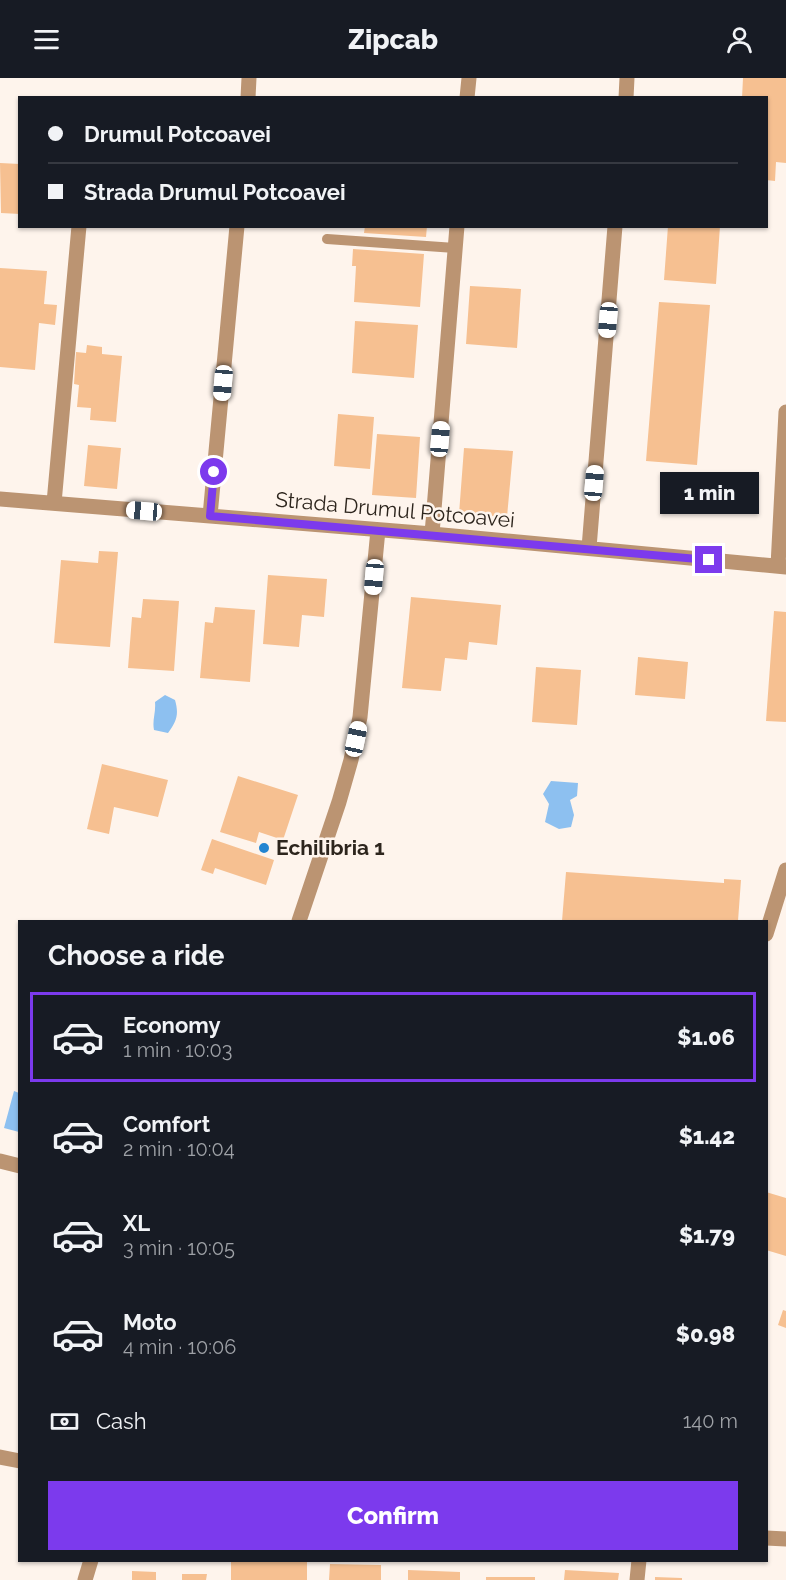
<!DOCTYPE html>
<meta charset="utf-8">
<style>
body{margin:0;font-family:Raleway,sans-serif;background:#20242c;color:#f1f3f6;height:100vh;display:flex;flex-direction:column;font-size:22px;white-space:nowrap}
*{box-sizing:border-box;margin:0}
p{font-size:20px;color:#9ea1a6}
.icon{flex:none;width:33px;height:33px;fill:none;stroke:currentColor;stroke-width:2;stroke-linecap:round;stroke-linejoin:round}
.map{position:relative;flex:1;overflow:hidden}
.panel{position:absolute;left:18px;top:842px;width:750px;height:642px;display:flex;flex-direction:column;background:#171b24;border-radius:0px;box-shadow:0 2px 4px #0004}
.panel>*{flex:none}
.top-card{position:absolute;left:18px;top:18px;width:750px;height:132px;border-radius:0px;box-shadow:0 2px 4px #0004;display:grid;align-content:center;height:132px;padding:0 30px;background:#171b24}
.end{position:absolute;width:27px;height:27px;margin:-14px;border:8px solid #7c3aed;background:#fff;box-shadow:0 0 0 3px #fff}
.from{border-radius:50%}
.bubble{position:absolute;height:42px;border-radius:0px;background:#171b24;box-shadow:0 2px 4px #0004;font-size:20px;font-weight:800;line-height:42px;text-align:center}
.car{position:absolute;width:18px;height:36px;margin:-18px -9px;border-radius:8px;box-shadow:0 0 4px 2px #0007;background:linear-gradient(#fff 24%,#345 0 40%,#fff 0 76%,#345 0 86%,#fff 0)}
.top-card b{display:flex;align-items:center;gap:21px;height:57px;font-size:22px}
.top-card b+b{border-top:2px solid #363941}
.top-card i{width:15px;height:15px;background:#f1f3f6}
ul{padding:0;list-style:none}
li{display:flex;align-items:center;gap:18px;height:90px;margin:0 12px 9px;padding:0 18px;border:3px solid transparent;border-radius:0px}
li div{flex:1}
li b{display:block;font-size:22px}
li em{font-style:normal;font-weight:800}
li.current{border-color:#7c3aed}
li>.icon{width:54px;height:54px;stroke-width:1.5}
h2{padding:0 30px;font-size:27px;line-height:72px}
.pay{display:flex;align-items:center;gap:15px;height:66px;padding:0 30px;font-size:22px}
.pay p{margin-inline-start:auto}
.button{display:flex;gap:12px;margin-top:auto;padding:12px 30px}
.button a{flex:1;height:69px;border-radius:0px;background:#7c3aed;color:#fff;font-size:24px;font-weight:800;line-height:69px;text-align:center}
header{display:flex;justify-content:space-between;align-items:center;height:78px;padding:0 30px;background:#171b24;font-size:27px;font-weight:800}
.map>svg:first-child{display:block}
.water{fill:#8dc0f0}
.building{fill:#f6c091}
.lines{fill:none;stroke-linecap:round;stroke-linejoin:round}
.lane{stroke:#bb9472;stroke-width:10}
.street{stroke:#bb9472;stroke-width:15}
.route{stroke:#7c3aed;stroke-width:8}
.poi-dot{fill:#2385d1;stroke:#fef4ec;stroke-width:2}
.labels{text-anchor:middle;stroke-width:5;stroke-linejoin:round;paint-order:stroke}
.street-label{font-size:21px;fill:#2d251d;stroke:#fef4ec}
.poi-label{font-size:21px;font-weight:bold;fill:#2d251d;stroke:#fef4ec;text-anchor:start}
</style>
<header><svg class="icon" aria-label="menu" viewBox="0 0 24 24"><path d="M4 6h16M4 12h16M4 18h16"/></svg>Zipcab<svg class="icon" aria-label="person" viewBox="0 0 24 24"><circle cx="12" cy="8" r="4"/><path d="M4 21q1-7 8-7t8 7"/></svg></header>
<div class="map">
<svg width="786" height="1502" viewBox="0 0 786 1502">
<rect width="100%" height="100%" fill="#fef4ec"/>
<!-- water -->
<path class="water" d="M165,617L175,622C179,636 177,643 168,655L154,652C152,642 156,635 155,624Z
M551,703L578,705L577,718L570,722L574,737L571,749L559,751L545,744L549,726L543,716Z
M14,1013L19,1015V1054L4,1050Z"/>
<!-- building -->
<path class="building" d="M743,0H786V85L776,84L775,103L766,102V20H742Z
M0,85L20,86V136L1,135Z
M365,148H427L426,159L364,155Z
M668,148H720L716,206L664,202Z
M353,171L424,176L420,229L354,224L356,188H352Z
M0,190L47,193L44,226L57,227L55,247L39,245L35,292L0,289Z
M470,208L521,211L517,270L466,266Z
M659,224L710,227L697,387L646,383Z
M355,243L418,247L414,300L352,295Z
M87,267L102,269V276L122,278L116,344L90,342L91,330L77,329L79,307L74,306L76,274L86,275Z
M338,336L374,339L370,391L334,388Z
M377,356L420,359L416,420L372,417Z
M88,367L121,370L117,411L84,408Z
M464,370L513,373L507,439L459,436Z
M99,473L118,474L110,569L54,565L61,482L98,485Z
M268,497L327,501L324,539L302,537L299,569L263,566Z
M411,519L501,527L497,567L469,564L467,582L445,580L441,613L402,610Z
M143,521L179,523L174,593L128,590L132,539L141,540Z
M215,529L255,532L250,604L200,600L205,544L213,545Z
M774,533L786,534V644L766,643Z
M638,579L688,584L685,621L635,617Z
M536,589L581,592L577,647L532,644Z
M102,686L168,702L158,739L114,729L109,756L87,751Z
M238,698L298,717L283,762L259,754L256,765L220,754Z
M212,761L274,782L266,807L215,790L213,796L201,792Z
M566,794L724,805V801L741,802L738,843H562Z
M766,1114L786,1120V1178L766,1172Z
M783,1232L786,1233V1250L778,1247Z
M231,1482L307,1483V1502H231Z
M330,1486L381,1487V1502H329Z
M408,1492L460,1494V1502H408Z
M565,1492L619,1495L618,1502H564Z
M132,1493L156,1494V1502H132Z
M182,1496H207L206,1502H182Z
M486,1499H535V1502H486Z
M655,1499L682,1500V1502H655Z"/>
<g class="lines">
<!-- lane -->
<path class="lane" d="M327,161L455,170"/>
<!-- street -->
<path class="street" d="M248,20L249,0
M467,20L469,0
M626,20L627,0
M0,421L432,456L786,489
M54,425L79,148
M210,438L237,148
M432,456L457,148
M589,470L615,148
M778,488L786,334
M299,843L339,724L351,682L360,639L378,452
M766,856L786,792
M0,1083L20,1088
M0,1379L20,1383
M766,1460L786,1461
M85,1502L91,1482
M637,1502L639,1482"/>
</g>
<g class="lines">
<!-- route -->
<path class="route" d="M214,394L210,438L709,482"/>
</g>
<!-- markers -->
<circle class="poi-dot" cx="264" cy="770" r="6"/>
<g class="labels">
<!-- street labels -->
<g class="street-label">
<text transform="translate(395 432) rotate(5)" y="7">Strada Drumul Potcoavei</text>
</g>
<!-- poi labels -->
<g class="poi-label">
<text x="276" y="777">Echilibria 1</text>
</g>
</g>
</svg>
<i class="end from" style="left:214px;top:394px"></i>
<i class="end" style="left:709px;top:482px"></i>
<div class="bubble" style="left:660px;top:394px;width:99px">1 min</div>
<i class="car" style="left:608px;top:242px;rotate:185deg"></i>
<i class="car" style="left:223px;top:305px;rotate:185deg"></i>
<i class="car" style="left:440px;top:361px;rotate:5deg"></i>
<i class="car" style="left:594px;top:405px;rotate:5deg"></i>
<i class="car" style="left:144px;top:433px;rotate:275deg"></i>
<i class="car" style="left:374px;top:499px;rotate:185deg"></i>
<i class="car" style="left:356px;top:661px;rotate:12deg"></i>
<div class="top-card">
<b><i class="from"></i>Drumul Potcoavei</b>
<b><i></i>Strada Drumul Potcoavei</b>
</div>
<section class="panel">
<h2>Choose a ride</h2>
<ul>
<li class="current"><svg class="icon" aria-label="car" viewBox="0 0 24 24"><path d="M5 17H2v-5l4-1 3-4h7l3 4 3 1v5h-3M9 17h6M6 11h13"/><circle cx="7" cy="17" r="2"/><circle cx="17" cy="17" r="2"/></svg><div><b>Economy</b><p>1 min · 10:03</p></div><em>$1.06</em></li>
<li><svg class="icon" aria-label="car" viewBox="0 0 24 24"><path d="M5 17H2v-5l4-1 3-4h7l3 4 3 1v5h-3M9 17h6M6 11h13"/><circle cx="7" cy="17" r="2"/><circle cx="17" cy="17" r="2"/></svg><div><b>Comfort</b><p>2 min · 10:04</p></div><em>$1.42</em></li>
<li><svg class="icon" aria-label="car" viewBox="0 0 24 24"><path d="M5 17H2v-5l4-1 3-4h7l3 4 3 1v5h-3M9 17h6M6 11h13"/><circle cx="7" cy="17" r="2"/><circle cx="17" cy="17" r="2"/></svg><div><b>XL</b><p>3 min · 10:05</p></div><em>$1.79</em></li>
<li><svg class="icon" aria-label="car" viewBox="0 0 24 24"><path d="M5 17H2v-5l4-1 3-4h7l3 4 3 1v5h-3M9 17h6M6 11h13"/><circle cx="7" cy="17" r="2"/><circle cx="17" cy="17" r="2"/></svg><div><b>Moto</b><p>4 min · 10:06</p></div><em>$0.98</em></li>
</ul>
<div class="pay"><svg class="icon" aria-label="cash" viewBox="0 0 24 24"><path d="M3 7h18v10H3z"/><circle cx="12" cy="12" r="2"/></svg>Cash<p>140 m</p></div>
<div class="button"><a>Confirm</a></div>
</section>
</div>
